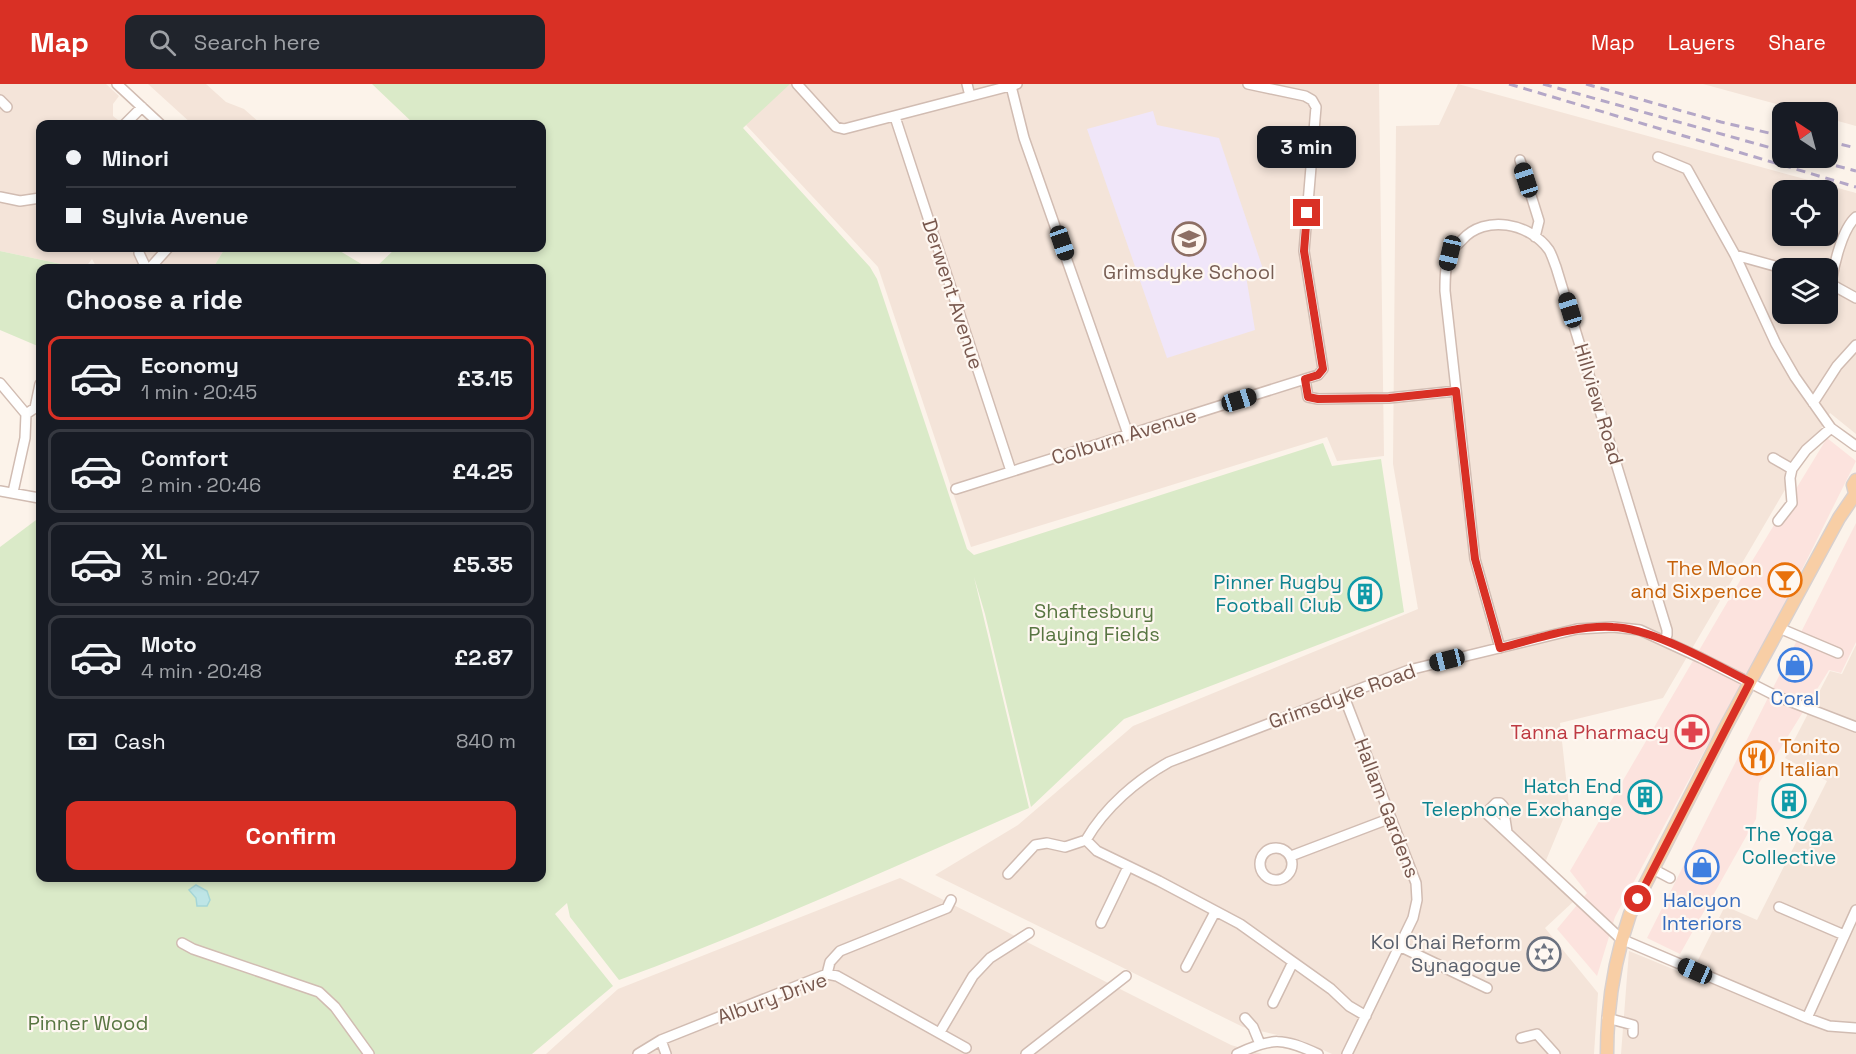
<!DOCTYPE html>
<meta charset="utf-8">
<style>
body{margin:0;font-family:"Space Grotesk",sans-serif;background:#20242c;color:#f1f3f6;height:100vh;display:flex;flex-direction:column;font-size:22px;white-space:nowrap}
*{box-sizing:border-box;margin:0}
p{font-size:20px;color:#9ea1a6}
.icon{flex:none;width:33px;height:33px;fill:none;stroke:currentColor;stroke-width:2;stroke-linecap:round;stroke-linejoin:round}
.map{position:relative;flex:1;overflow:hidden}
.details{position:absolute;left:36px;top:180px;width:510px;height:618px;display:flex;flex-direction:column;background:#171b24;border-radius:12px;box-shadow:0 3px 9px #0003}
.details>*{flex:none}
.guide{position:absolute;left:36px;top:36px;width:510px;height:132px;border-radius:12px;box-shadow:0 3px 9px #0003;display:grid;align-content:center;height:132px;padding:0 30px;background:#171b24}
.needle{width:39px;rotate:324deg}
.tools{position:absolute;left:1772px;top:18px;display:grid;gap:12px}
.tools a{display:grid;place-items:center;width:66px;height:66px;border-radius:12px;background:#171b24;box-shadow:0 3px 9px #0003;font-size:30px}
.end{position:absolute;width:27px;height:27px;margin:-14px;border:8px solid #d93025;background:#fff;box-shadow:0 0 0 3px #fff}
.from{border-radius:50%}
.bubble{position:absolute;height:42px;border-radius:12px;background:#171b24;box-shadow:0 3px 9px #0003;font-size:20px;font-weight:700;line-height:42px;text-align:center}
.car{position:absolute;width:18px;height:36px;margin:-18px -9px;border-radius:8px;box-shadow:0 0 4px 2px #0007;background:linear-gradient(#222 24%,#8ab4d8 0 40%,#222 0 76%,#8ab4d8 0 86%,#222 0)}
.guide b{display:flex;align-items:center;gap:21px;height:57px;font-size:22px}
.guide b+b{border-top:2px solid #363941}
.guide i{width:15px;height:15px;background:#f1f3f6}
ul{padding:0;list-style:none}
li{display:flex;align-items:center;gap:18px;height:84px;margin:0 12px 9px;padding:0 18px;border:3px solid #363941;border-radius:12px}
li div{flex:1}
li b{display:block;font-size:22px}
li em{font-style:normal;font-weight:700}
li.active{border-color:#d93025}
li>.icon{width:54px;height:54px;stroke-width:1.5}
h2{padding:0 30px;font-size:27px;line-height:72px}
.pay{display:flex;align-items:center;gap:15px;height:66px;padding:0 30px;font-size:22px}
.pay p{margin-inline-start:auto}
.cta{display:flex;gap:12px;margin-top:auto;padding:12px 30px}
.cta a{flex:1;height:69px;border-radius:12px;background:#d93025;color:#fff;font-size:24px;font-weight:700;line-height:69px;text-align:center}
header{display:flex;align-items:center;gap:36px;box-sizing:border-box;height:84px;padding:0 30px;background:#d93025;color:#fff}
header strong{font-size:28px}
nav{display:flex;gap:33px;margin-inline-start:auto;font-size:21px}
.search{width:420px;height:54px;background:#20242c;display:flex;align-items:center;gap:15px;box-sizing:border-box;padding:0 21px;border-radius:12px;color:#9ea1a6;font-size:22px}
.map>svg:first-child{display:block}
.residential{fill:#f4e4d9;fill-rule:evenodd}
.commercial{fill:#fce3de}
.education{fill:#f0e6f9}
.green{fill:#daeac8}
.water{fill:#bee5e6;stroke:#a5d6d7;stroke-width:1.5}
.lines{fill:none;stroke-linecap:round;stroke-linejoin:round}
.minor-casing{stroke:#d1bcb2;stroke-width:12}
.major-casing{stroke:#d9d0cd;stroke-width:15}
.minor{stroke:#fff;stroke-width:9}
.major{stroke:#f8cea5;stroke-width:12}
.rail{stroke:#b4a7c7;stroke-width:3;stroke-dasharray:9 6;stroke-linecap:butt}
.route{stroke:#d93025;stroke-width:8}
.labels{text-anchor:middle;stroke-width:4.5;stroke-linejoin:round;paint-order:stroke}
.education-label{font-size:20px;fill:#785e54;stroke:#fef7f1}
.street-label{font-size:20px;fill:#77574d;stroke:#fef7f1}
.food-label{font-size:20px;fill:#c56008;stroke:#fef7f1;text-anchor:end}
.culture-label{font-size:20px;fill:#0d838f;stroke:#fef7f1;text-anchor:end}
.park-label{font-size:20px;fill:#587642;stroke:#fef7f1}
.shop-label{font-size:20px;fill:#366cbe;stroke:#fef7f1}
.health-label{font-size:20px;fill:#be3a42;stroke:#fef7f1;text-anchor:end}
.worship-label{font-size:20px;fill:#5b616d;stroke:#fef7f1;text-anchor:end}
</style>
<header>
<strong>Map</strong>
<div class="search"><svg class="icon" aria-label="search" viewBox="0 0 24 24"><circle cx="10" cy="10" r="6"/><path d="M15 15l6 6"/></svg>Search here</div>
<nav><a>Map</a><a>Layers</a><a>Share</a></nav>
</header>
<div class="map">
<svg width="1856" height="970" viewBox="0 0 1856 970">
<rect width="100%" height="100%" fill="#fcf3ea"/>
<!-- residential -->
<path class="residential" d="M0,0H106L119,12L113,20V32L123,40H40V164H225L213,184H97L92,175L85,184H80L0,167Z
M148,0H206L226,18L244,25L261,40H192Z
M780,0H1379L1384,372L1337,377L1327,353L971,463L878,183L746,41Z
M1458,0L1856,109V350L1830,329L1663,614L1560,639L1569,721L1542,786L1574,817L1545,844L1598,909L1594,970H1332L1303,957L1243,943L935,791L1018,741L1133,642L1418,525L1393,380L1396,42L1439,41ZM1782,106H1827V152H1782ZM1782,184H1827V230H1782Z
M1703,0H1856V42L1827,34V28H1806Z
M1856,561V970H1621L1629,867L1690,892L1725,822L1757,836L1827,697L1785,674L1830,587L1842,590Z
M900,794L1231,961L1262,970H546L618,905Z"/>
<!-- commercial -->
<path class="commercial" d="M1827,354L1856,377L1751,588L1735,610L1615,833L1597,892L1557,845L1587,809L1570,787L1735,505Z
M1856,439V558L1841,589L1829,586L1759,699L1756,735L1680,870L1647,854Z"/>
<!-- education -->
<path class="education" d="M1153,27L1157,41L1219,54L1263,185L1246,192L1255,246L1167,274L1087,45Z"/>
<!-- green -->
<path class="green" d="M372,0H790L743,44L870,183L877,195L967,465L974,471L1323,359L1332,382L1381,375L1404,528L1124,635L1031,723L985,530L974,493L1029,724C893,783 758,845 619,896L570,833L567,819L555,830L613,902L532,970H0V463L40,433V794H542V184H375L396,164H542V40H414Z
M225,164H335L368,184H213Z
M0,167L80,184H40V263L0,246Z"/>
<!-- water -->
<path class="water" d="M196,801L207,807L210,816L207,822H197L196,814L189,806Z"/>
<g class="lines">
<defs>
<path id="minor" d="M117,0L160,40
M797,0L836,43L844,45L1017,0
M967,0L970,12
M1011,2L1024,54L1128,350
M0,16L7,23
M895,33L1011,387
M125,40L142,23
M1658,73L1687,85L1735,171L1776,260L1795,293L1831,344L1856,362
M1520,76L1539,137L1535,153
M0,113L20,117L40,114
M139,169L146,184
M1735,171L1782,184
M150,184L168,164
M1827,198L1856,214
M1831,199C1834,181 1842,145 1856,133
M1305,295L1308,313L1318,315L1389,314L1456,307
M0,299L26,330
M1813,319L1837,282L1856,261
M1773,374L1792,385L1790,394L1792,419L1778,437
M1792,385L1806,366L1831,344
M956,405L1305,295L1318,291L1323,285L1304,167L1316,23L1312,16L1305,12L1248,0
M0,407L39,414
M13,408L25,354L26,330L35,324L40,300
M1779,544L1838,569
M1500,564L1475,475L1445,207C1445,195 1445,181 1450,170C1452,165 1458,160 1462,156C1485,130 1530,139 1549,166C1552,171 1554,178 1556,183L1667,546V551L1664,557
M1343,610L1416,799L1417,816L1413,834L1347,970
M1507,748L1503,722L1500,719H1496L1486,729L1621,855L1807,934L1829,942L1856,944
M1086,756L1097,767L1159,797L1240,840L1331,905L1349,922L1366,932
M1260 780a16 16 0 1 1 32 0a16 16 0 1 1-32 0Z
M1291,772L1391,734
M1653,785L1670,794
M1008,790L1035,761L1047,759L1065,763L1086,756C1105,723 1137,696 1169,678L1409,586L1577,545L1613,543L1640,546L1701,574L1776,612L1856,643
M1779,823L1844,851
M1101,839L1128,783
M182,859L193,865L319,908L335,923L369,970
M1399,862L1487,904
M1186,883L1215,828
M827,890L830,878L840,867L947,824L951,816
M1273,919L1293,878
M1245,934L1253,943L1260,960
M1607,934L1633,941V949
M1807,934L1856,826
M940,948L973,892L990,874L1029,849
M1521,954L1537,950L1555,970
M661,956L666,970
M638,970L661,956L827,890L837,892L966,964
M1026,970L1126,892
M1237,970C1272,953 1283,954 1318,970"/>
<path id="major" d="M1855,409L1853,401L1856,396
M1607,970C1607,921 1614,876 1630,830L1725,644L1839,434L1856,409"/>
</defs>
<!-- minor casing -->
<use href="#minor" class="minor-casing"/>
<!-- major casing -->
<use href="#major" class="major-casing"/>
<!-- minor -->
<use href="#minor" class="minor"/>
<!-- major -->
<use href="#major" class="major"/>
<!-- rail -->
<path class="rail" d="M1509,0L1856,103
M1543,0L1782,67
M1586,0L1721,38L1782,52
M1827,57L1856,64
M1807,74L1856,87"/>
</g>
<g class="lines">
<!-- route -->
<path class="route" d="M1307,129L1304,167L1323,285L1318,291L1305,295L1308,313L1318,315L1389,314L1456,307L1475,475L1500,564C1536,555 1575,541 1613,543C1652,544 1714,580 1750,598L1638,815"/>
</g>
<!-- icons -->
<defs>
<symbol id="school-ring" viewBox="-11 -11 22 22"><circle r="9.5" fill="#fef7f1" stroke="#8d6e63" stroke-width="1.5"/><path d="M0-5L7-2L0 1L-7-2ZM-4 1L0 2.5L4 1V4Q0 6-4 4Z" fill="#8d6e63"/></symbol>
<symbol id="bar-ring" viewBox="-11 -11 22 22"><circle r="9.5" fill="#fef7f1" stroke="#e8710a" stroke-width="1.5"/><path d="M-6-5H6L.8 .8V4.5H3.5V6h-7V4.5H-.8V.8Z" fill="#e8710a"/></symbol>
<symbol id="building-ring" viewBox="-11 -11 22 22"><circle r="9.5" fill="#fef7f1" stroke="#0f9aa8" stroke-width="1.5"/><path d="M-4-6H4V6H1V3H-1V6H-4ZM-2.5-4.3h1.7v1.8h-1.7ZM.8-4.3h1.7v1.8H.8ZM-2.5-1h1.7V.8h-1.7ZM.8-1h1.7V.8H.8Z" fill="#0f9aa8"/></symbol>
<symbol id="shop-ring" viewBox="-11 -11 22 22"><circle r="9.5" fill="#fef7f1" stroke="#3f7fe0" stroke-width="1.5"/><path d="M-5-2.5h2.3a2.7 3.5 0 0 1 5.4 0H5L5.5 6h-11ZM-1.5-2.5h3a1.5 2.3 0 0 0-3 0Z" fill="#3f7fe0"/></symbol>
<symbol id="pharmacy-ring" viewBox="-11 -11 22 22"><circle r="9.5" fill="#fef7f1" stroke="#e0444e" stroke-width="1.5"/><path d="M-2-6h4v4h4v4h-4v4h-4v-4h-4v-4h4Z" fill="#e0444e"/></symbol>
<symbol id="restaurant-ring" viewBox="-11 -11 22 22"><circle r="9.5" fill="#fef7f1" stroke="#e8710a" stroke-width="1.5"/><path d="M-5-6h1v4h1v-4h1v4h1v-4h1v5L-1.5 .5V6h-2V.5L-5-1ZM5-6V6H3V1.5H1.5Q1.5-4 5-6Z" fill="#e8710a"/></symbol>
<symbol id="synagogue-ring" viewBox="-11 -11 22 22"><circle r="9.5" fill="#fef7f1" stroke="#6b7280" stroke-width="1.5"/><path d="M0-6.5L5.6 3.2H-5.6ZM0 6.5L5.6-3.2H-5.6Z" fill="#6b7280"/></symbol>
</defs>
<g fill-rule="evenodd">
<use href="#school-ring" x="1170" y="136" width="38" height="38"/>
<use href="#bar-ring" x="1766" y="477" width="38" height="38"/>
<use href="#building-ring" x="1346" y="491" width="38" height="38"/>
<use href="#shop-ring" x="1776" y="562" width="38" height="38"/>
<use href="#pharmacy-ring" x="1673" y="629" width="38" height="38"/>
<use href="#restaurant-ring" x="1738" y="655" width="38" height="38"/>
<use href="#building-ring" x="1626" y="694" width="38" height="38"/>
<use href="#building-ring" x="1770" y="698" width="38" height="38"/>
<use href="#shop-ring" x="1683" y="764" width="38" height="38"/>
<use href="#synagogue-ring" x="1525" y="851" width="38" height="38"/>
</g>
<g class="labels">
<!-- education labels -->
<g class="education-label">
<text x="1189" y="195">Grimsdyke School</text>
</g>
<!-- street labels -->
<g class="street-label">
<text transform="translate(953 210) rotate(72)" y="7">Derwent Avenue</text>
<text transform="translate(1599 320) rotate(73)" y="7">Hillview Road</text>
<text transform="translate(1124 352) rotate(-17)" y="7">Colburn Avenue</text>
<text transform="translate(1342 612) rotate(-20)" y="7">Grimsdyke Road</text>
<text transform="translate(1387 724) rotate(69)" y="7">Hallam Gardens</text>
<text transform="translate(772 914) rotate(-20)" y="7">Albury Drive</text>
</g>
<!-- food labels -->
<g class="food-label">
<text x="1762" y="491">The Moon<tspan x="1762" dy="23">and Sixpence</tspan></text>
<text x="1780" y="669" text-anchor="start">Tonito<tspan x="1780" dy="23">Italian</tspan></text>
</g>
<!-- culture labels -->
<g class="culture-label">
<text x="1342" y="505">Pinner Rugby<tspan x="1342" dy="23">Football Club</tspan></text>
<text x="1622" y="709">Hatch End<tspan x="1622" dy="23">Telephone Exchange</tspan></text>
<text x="1789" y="757" text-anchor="middle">The Yoga<tspan x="1789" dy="23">Collective</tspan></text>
</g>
<!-- park labels -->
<g class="park-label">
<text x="1094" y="534">Shaftesbury<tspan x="1094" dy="23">Playing Fields</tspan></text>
<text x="88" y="946">Pinner Wood</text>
</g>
<!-- shop labels -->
<g class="shop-label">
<text x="1795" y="621">Coral</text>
<text x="1702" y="823">Halcyon<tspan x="1702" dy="23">Interiors</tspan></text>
</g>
<!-- health labels -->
<g class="health-label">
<text x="1669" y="655">Tanna Pharmacy</text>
</g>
<!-- worship labels -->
<g class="worship-label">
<text x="1521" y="865">Kol Chai Reform<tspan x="1521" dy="23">Synagogue</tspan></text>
</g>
</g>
</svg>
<div class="tools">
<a><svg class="needle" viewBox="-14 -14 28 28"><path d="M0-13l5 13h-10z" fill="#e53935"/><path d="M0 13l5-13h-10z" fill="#9ea1a6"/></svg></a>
<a><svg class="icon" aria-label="locate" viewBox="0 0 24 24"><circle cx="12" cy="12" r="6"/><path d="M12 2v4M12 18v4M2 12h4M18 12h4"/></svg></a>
<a><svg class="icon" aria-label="layers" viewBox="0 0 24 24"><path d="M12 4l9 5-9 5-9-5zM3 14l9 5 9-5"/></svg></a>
</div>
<i class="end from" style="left:1638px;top:815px"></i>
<i class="end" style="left:1307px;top:129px"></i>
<div class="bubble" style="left:1257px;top:42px;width:99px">3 min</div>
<i class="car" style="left:1526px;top:96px;rotate:342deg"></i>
<i class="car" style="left:1062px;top:159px;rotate:161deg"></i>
<i class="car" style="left:1450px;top:169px;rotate:193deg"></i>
<i class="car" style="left:1570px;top:226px;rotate:343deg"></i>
<i class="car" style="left:1239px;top:316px;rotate:73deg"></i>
<i class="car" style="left:1447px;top:576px;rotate:256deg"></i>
<i class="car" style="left:1695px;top:887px;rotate:294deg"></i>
<div class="guide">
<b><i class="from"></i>Minori</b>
<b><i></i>Sylvia Avenue</b>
</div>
<section class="details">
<h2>Choose a ride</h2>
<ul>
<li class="active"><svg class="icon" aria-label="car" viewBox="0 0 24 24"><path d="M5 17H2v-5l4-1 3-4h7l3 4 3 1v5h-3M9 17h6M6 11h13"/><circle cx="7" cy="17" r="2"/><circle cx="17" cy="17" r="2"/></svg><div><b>Economy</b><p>1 min · 20:45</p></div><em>£3.15</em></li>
<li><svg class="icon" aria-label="car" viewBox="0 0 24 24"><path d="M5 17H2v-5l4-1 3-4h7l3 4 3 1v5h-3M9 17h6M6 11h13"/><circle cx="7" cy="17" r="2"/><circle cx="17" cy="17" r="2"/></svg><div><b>Comfort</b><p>2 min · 20:46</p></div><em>£4.25</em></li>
<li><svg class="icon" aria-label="car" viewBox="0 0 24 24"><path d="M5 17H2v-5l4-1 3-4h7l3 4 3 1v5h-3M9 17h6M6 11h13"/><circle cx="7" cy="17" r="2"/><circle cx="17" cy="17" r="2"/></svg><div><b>XL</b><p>3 min · 20:47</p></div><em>£5.35</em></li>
<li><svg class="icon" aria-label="car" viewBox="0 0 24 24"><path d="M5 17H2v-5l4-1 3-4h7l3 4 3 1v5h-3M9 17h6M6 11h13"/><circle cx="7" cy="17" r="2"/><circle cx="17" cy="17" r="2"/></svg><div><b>Moto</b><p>4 min · 20:48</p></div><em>£2.87</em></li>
</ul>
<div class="pay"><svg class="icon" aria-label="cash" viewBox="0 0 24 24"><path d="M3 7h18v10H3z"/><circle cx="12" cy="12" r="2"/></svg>Cash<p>840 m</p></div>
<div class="cta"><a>Confirm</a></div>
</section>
</div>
